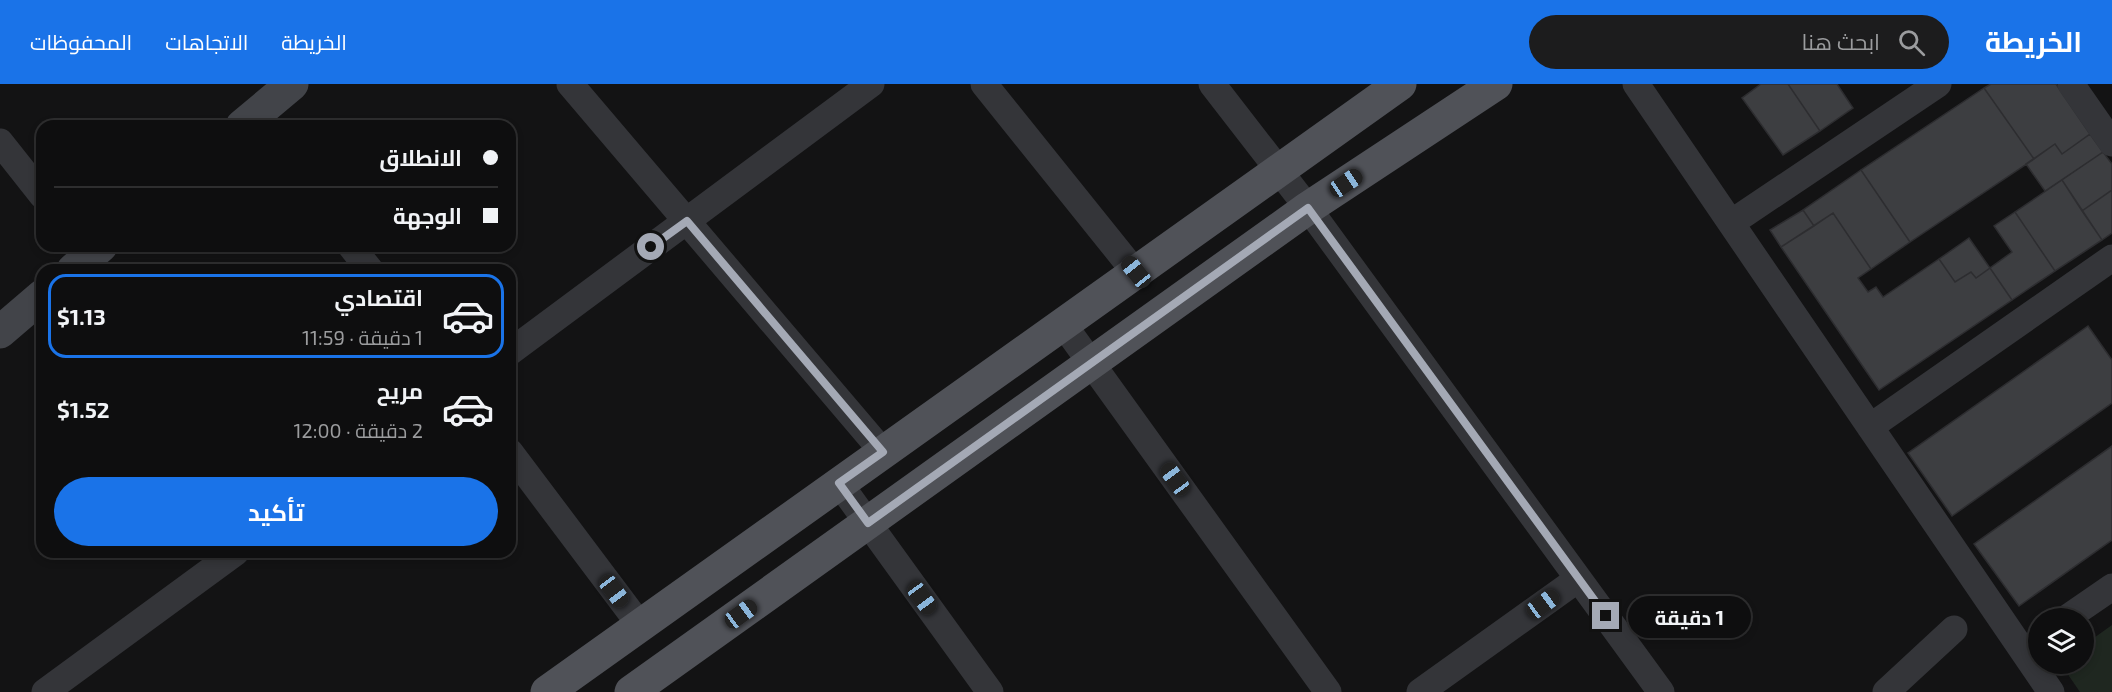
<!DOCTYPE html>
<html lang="ar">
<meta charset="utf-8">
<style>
body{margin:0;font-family:"Exo 2",Cairo,sans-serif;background:#1c1c1d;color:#f1f3f6;direction:rtl;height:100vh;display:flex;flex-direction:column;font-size:22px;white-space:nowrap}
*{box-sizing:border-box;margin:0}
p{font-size:20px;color:#9b9c9e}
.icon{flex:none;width:33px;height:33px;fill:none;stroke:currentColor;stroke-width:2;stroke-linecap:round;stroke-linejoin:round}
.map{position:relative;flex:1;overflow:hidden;direction:ltr}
.sheet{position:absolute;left:36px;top:180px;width:480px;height:294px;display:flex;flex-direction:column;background:#0e0e0f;border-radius:18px;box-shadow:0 3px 9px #0003,0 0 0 2px #2e2e2f;direction:rtl}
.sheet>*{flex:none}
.top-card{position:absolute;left:36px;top:36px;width:480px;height:132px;border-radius:18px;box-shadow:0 3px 9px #0003,0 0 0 2px #2e2e2f;direction:rtl;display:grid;align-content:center;height:132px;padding:0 18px;background:#0e0e0f}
.tools{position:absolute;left:2028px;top:524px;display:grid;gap:12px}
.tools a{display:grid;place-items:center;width:66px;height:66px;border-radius:50%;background:#0e0e0f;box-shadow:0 3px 9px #0003,0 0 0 2px #2e2e2f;font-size:30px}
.end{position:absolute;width:27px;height:27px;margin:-14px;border:8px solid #a4a9b5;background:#111;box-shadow:0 0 0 3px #111}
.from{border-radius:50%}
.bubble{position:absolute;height:42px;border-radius:21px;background:#0e0e0f;box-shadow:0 3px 9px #0003,0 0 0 2px #2e2e2f;font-size:20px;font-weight:700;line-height:42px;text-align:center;direction:rtl}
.car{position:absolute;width:18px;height:36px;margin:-18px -9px;border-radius:8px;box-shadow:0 0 4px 2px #0007;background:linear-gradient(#222 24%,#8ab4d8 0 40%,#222 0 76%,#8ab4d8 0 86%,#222 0)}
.top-card b{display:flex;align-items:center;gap:21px;height:57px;font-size:22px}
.top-card b+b{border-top:2px solid #2e2e2f}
.top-card i{width:15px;height:15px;background:#f1f3f6}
ul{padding:10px 0 0;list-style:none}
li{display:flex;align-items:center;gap:18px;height:84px;margin:0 12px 9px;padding:0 6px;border:3px solid transparent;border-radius:18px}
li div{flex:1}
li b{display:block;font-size:22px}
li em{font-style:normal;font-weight:700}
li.selected{border-color:#1a73e8}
li>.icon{width:54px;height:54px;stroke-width:1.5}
.button{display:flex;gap:12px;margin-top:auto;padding:12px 18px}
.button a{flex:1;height:69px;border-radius:36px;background:#1a73e8;color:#fff;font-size:24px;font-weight:700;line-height:69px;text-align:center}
header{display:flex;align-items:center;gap:36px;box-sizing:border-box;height:84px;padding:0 30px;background:#1a73e8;color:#fff}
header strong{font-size:28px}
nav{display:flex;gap:33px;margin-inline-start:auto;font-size:21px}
.search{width:420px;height:54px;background:#1c1c1d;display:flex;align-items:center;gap:15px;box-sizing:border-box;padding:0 21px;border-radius:33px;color:#9b9c9e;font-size:22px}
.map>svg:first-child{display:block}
.green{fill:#1f2720}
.building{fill:#3d3e41;stroke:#2d2d30;stroke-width:1.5}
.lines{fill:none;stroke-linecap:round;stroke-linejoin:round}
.street{stroke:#343539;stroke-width:27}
.secondary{stroke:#424449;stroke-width:33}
.primary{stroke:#505258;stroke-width:33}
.route{stroke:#a4a9b5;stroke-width:8}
</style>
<header>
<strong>الخريطة</strong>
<div class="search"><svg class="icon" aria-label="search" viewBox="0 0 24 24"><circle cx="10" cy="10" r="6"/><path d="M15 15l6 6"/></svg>ابحث هنا</div>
<nav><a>الخريطة</a><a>الاتجاهات</a><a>المحفوظات</a></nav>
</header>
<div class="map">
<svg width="2112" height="608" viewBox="0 0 2112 608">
<rect width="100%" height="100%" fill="#131314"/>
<!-- green -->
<path class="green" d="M2112,541V608H2080L2060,579H2084V561Z"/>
<!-- building -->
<path class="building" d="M1761,0H1788L1820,47L1783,71L1742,14Z
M1788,0H1837L1853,24L1820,47Z
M1991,0H2056L2090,50L2062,70L2055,60L2034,75L1984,4Z
M1984,4L2034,75L1910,158L1861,86Z
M2090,50L2103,68L2045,107L2026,80L2055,60L2062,70Z
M2103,68L2112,80V106L2082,127L2062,96Z
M1861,86L1910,158L1871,185L1833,129L1814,142L1803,126Z
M2062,96L2102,156L2055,187L2015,128Z
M2112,106V149L2102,156L2082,127Z
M1803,126L1814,142L1781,163L1770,146Z
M2015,128L2055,187L2012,216L1990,184L2012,168L1994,142Z
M1833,129L1871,185L1858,194L1868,208L1876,203L1883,213L1939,175L1955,198L1971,188L1976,194L1990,184L2012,216L1879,306L1781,163Z
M1969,154L1990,184L1976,194L1971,188L1955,198L1939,175Z
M2088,242L2112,276V319L1952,432L1908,369Z
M2112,362V456L2019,522L1974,460Z"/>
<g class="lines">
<!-- street -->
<path class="street" d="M570,0L883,368
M984,0L1135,188
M1212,0L1308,124L1661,608
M1636,0L2051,608
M2071,0L2112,59
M0,58L42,111
M1731,139L1938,0
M351,162L370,186
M1063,240L1328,608
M510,268L871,0
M1870,343L2112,174
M510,368L640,541
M839,399L990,608
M2067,534L2112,503
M45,608L236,468
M1420,608L1578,495
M1886,608L1954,545"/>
<!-- secondary -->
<path class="secondary" d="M242,42L292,0
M73,186L101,162
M0,248L42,212"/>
<!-- primary -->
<path class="primary" d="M547,608L1400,0
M631,608L1308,124L1496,0"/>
</g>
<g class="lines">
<!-- route -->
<path class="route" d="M651,163L687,137L883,368L839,399L868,439L1308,124L1606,532"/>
</g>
</svg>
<div class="tools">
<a><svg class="icon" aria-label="layers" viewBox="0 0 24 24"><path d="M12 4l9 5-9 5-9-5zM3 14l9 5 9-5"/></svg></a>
</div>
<i class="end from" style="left:651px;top:163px"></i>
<i class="end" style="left:1606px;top:532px"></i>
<div class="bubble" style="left:1628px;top:512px;width:123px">1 دقيقة</div>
<i class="car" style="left:1346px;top:99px;rotate:56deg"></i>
<i class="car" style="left:1136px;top:188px;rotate:321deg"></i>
<i class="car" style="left:1175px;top:395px;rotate:324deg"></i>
<i class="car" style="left:614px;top:507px;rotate:143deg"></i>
<i class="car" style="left:922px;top:514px;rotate:144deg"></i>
<i class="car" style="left:1543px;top:520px;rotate:54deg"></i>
<i class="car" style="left:741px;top:530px;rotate:54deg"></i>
<div class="top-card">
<b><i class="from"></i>الانطلاق</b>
<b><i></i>الوجهة</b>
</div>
<section class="sheet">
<ul>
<li class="selected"><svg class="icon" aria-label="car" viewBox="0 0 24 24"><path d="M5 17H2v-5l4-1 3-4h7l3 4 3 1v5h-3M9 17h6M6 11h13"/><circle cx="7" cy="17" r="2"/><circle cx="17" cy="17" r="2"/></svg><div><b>اقتصادي</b><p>1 دقيقة · 11:59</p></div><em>$1.13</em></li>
<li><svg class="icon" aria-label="car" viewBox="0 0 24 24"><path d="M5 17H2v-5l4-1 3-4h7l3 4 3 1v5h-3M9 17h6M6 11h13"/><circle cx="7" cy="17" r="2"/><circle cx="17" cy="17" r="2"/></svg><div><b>مريح</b><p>2 دقيقة · 12:00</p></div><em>$1.52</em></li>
</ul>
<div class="button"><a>تأكيد</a></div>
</section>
</div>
